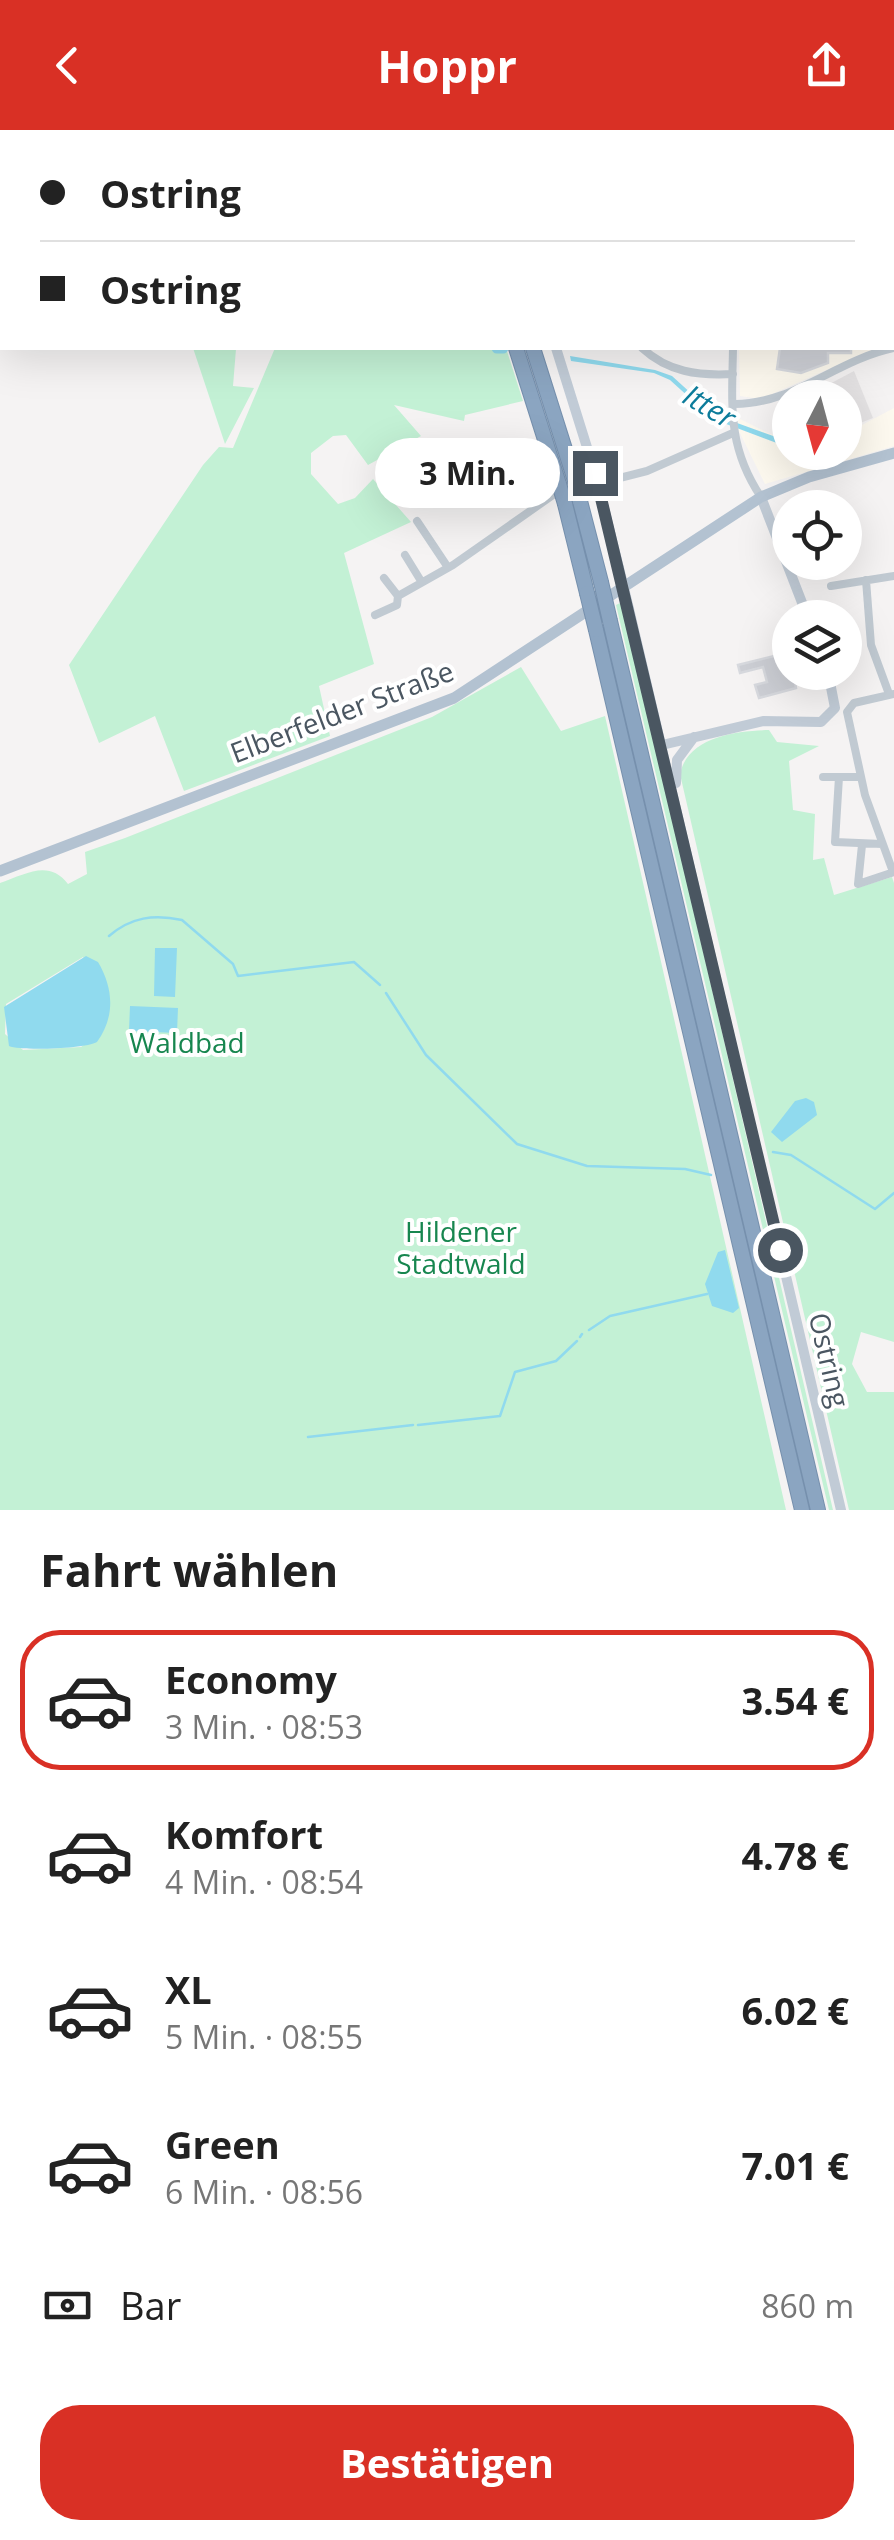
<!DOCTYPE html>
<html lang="de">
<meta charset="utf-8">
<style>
body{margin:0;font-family:"Open Sans",sans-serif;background:#f2f2f2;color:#222;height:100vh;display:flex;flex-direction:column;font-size:38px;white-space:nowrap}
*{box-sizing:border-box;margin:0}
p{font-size:32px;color:#767676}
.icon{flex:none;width:55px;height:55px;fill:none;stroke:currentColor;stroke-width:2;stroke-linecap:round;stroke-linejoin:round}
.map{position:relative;height:1380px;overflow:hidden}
.panel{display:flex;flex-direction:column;background:#fff;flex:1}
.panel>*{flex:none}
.top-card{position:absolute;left:0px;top:0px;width:895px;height:220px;box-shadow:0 10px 40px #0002;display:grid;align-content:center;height:220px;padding:0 40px;background:#fff}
.needle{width:65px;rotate:186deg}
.tools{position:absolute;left:772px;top:250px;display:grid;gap:20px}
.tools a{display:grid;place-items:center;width:90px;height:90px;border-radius:50%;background:#fff;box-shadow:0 10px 40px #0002;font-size:50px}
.end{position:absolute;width:45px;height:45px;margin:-22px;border:12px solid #4a5661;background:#fff;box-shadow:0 0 0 5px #fff}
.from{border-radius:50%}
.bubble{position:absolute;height:70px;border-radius:35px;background:#fff;box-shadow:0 10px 40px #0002;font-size:32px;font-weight:700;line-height:70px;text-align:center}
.top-card b{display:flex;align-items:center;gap:35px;height:95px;font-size:38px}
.top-card b+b{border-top:2px solid #e0e0e0}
.top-card i{width:25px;height:25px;background:#222}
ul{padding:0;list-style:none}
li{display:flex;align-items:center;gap:30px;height:140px;margin:0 20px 15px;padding:0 20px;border:5px solid transparent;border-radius:40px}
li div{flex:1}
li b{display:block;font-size:38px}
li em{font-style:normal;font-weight:700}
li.on{border-color:#d93025}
li>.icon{width:90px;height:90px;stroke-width:1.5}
h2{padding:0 40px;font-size:45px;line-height:120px}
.pay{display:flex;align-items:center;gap:25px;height:110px;padding:0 40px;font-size:38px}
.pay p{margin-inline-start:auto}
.button{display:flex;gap:20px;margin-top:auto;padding:20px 40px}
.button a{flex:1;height:115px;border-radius:40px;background:#d93025;color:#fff;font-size:40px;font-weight:700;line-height:115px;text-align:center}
header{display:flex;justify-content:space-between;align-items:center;height:130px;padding:0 40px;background:#d93025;color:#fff;font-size:45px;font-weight:700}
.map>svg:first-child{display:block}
.commercial{fill:#fdf9ef}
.education{fill:#e6e4e5}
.green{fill:#c3f1d5;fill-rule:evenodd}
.water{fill:#90daee}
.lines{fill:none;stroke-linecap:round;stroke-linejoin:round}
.stream{stroke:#90daee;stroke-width:2.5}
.river{stroke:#90daee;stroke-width:11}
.building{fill:#cdcfd5;stroke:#d7d9de;stroke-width:2.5}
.motorway-casing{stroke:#7690ad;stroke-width:16}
.minor{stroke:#c1cad2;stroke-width:8}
.secondary{stroke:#c1cbd6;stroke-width:10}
.primary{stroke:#b3c2d1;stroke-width:11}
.motorway{stroke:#8ba5c1;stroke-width:14}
.motorway-bridge-casing{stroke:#7690ad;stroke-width:16;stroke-linecap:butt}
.secondary-bridge{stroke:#c1cbd6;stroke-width:10}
.motorway-bridge{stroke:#8ba5c1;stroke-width:14}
.route{stroke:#4a5661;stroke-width:12}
.labels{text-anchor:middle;stroke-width:8;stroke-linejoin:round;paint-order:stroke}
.street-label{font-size:28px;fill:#4a5661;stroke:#fff}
.park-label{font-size:28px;fill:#17864f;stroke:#fff}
.water-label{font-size:30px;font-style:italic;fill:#0c7c9b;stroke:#fff}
</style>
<header><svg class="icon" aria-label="back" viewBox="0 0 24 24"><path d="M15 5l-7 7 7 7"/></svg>Hoppr<svg class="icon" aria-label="share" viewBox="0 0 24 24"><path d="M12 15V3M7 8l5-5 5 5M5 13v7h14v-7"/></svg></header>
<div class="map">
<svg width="894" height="1380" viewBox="0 0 894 1380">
<rect width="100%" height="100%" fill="#f5f3f3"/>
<!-- commercial -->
<path class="commercial" d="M739,218H876L761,269L740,266Z
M894,278V316L765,354L738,299V288L770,304L790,307V322H845V304Z"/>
<!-- education -->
<path class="education" d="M854,241L873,288L845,299V268L805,267Z"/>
<!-- green -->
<path class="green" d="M193,218L236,219L233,256L254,258L225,314Z
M275,218H506L523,271L465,285L464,291L394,275L421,306L368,335L346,305L333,306L311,323V344L338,374L355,368L373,349L411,392L344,423L374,534L319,556L330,606L184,661L155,586L99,613L69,535L203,335L219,317L233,318Z
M622,472L833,1380H829L616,475Z
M521,537L561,601L605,586L786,1380H0V753C26,744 49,729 68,754L87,744L85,722L125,708L432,587ZM83,827L109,870L104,900L81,917L23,920L5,904L6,874Z
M769,600L777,612L819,616L789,631L793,680L815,684L813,730L824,728L834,765L892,747L894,753V1212L861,1202L852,1234L867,1262H894V1380H849L680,644C688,607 734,601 769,600Z"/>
<!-- water -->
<path class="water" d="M570,226L655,240L672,246L715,285L790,312V318L713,289L670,250L654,243L571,231Z
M155,818H177L175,867L154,866Z
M86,826L98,832C114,859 115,887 97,912C85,919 20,921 9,916L4,877Z
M130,876L178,878L177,903L129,901Z
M806,968L814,972L817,985L782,1012L771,1002L795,971Z
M725,1120L739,1178L733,1183L712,1176L705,1154L718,1122Z"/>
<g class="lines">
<!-- stream -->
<path class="stream" d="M109,806C131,787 154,784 182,790L233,834L238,846L354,832L380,855
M386,863L426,925L517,1014L587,1036L685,1039L711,1045
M773,1022L791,1025L875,1079L894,1063
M589,1200L610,1186L707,1164
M580,1207L582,1204
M418,1295L500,1286L515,1242L556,1231L577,1211
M308,1307L413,1295"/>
<!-- river -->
<path class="river" d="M497,218H503"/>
</g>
<!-- building -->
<path class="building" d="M780,218H851V223H828V233L801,243L777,239Z
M790,522L796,558L759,568L755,555L767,552L763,537L740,543L738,535Z"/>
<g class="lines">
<defs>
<path id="motorway" d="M439,0L440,2
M456,0L457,2
M516,218L559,354
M533,218L575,351
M580,371L601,452
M565,374L587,463
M610,491L818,1380
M596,500L802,1380"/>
</defs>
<!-- motorway casing -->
<use href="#motorway" class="motorway-casing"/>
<!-- minor -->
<path class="minor" d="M154,0L155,2
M729,0V2
M96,2L97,0
M680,2L686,0
M0,92L2,91
M642,218C668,242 698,246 733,244
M733,218C732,276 727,316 761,367
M733,274C793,275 836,230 894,218
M417,391L447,436
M405,425L421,451
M384,448L398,466L453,435L553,365L647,341L733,303
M866,450L871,515L889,564
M831,456L894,446
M375,485L397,475L398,466
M823,647H839
M860,647H839L835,712L882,714
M862,715L858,754L894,742
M893,742L865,665L847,582L854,573L894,564"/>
<!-- secondary -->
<path class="secondary" d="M480,0L481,2
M556,218L595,343
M600,362L619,438
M761,367L808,488
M629,479L841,1380
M662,615L763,591L821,592L835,578L828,542
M676,653L677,630L694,607"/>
<!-- primary -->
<path class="primary" d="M0,741L454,568L761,367L809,347L894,323"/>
<!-- motorway -->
<use href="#motorway" class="motorway"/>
<defs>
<path id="motorway-bridge" d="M575,351L580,371
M559,354L565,374
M601,452L610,491
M587,463L596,500"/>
</defs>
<!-- motorway-bridge casing -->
<use href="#motorway-bridge" class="motorway-bridge-casing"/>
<!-- secondary-bridge -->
<path class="secondary-bridge" d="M595,343L600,362
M619,438L629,479"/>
<!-- motorway-bridge -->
<use href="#motorway-bridge" class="motorway-bridge"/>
</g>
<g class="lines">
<!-- route -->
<path class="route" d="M595,343L780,1120"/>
</g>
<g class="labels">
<!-- street labels -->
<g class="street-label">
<text transform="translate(342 582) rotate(-21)" y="10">Elberfelder Straße</text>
<text transform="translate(829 1230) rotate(77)" y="10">Ostring</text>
</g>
<!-- park labels -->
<g class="park-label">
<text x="187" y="923">Waldbad</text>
<text x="461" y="1112">Hildener<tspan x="461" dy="32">Stadtwald</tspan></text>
</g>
<!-- water labels -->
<g class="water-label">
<text transform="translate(709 277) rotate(31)" y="10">Itter</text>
</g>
</g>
</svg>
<div class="tools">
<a><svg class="needle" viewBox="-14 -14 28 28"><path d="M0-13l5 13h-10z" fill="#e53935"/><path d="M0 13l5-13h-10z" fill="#767676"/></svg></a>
<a><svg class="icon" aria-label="locate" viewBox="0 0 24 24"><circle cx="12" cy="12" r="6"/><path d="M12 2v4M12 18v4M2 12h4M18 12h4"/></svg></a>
<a><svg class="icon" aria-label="layers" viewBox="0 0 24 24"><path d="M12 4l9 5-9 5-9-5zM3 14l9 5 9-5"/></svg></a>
</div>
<i class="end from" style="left:780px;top:1120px"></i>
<i class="end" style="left:595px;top:343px"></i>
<div class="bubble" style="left:375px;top:308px;width:185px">3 Min.</div>
<div class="top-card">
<b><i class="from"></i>Ostring</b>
<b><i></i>Ostring</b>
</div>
</div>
<section class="panel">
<h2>Fahrt wählen</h2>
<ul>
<li class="on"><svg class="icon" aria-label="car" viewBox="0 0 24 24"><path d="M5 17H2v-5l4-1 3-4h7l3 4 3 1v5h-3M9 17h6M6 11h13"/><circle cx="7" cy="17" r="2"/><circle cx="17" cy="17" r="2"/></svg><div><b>Economy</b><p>3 Min. · 08:53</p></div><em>3.54 €</em></li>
<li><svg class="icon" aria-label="car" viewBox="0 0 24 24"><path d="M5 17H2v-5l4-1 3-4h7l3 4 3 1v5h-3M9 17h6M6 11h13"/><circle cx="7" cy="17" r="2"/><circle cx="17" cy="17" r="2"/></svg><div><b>Komfort</b><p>4 Min. · 08:54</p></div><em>4.78 €</em></li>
<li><svg class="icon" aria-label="car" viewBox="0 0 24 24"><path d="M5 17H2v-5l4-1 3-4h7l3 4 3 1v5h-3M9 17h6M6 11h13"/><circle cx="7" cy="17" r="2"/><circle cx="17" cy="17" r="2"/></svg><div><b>XL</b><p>5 Min. · 08:55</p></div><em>6.02 €</em></li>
<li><svg class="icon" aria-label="car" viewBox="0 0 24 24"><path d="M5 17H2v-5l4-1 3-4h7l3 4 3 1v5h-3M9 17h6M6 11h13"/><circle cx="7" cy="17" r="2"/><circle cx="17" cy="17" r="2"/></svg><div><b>Green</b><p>6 Min. · 08:56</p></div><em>7.01 €</em></li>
</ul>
<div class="pay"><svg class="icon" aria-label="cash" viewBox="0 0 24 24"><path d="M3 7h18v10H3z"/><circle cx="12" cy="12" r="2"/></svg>Bar<p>860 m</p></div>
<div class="button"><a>Bestätigen</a></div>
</section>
